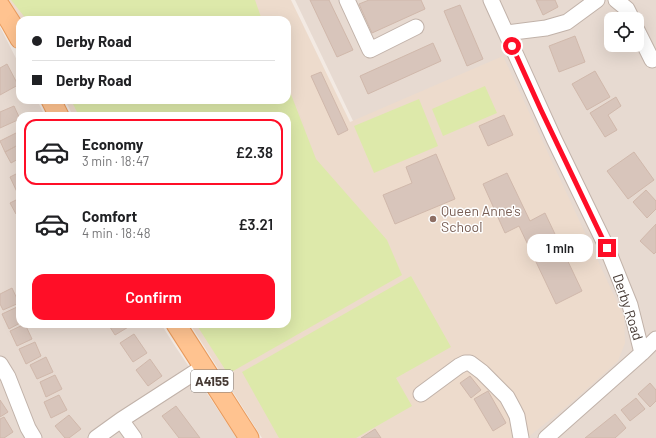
<!DOCTYPE html>
<meta charset="utf-8">
<style>
body{margin:0;font-family:Barlow,sans-serif;background:#f6f6f6;color:#202124;height:100vh;display:flex;flex-direction:column;font-size:15px;white-space:nowrap}
*{box-sizing:border-box;margin:0}
p{font-size:13px;color:#757577}
.icon{flex:none;width:22px;height:22px;fill:none;stroke:currentColor;stroke-width:2;stroke-linecap:round;stroke-linejoin:round}
.map{position:relative;flex:1;overflow:hidden}
.details{position:absolute;left:16px;top:112px;width:275px;height:216px;display:flex;flex-direction:column;background:#fff;border-radius:12px;box-shadow:0 4px 16px #0002}
.details>*{flex:none}
.top-card{position:absolute;left:16px;top:16px;width:275px;height:88px;border-radius:12px;box-shadow:0 4px 16px #0002;display:grid;align-content:center;height:88px;padding:0 16px;background:#fff}
.controls{position:absolute;left:604px;top:12px;display:grid;gap:8px}
.controls a{display:grid;place-items:center;width:40px;height:40px;border-radius:8px;background:#fff;box-shadow:0 4px 16px #0002;font-size:20px}
.end{position:absolute;width:18px;height:18px;margin:-9px;border:5px solid #ff0e27;background:#fff;box-shadow:0 0 0 2px #fff}
.from{border-radius:50%}
.bubble{position:absolute;height:28px;border-radius:12px;background:#fff;box-shadow:0 4px 16px #0002;font-size:13px;font-weight:600;line-height:28px;text-align:center}
.top-card b{display:flex;align-items:center;gap:14px;height:38px;font-size:15px}
.top-card b+b{border-top:1px solid #e0e0e0}
.top-card i{width:10px;height:10px;background:#202124}
ul{padding:7px 0 0;list-style:none}
li{display:flex;align-items:center;gap:12px;height:66px;margin:0 8px 6px;padding:0 8px;border:2px solid transparent;border-radius:12px}
li div{flex:1}
li b{display:block;font-size:15px}
li em{font-style:normal;font-weight:600}
li.on{border-color:#ff0e27}
li>.icon{width:36px;height:36px;stroke-width:1.5}
.button{display:flex;gap:8px;margin-top:auto;padding:8px 16px}
.button a{flex:1;height:46px;border-radius:12px;background:#ff0e27;color:#fff;font-size:16px;font-weight:600;line-height:46px;text-align:center}
.map>svg:first-child{display:block}
.residential{fill:#e7dad1;fill-rule:evenodd}
.education{fill:#eddbcc}
.green{fill:#dde9aa}
.building{fill:#d8c5bb;stroke:#d0b8ab}
.lines{fill:none;stroke-linecap:round;stroke-linejoin:round}
.minor-casing{stroke:#c1b2a9;stroke-width:17}
.major-casing{stroke:#e89a5c;stroke-width:21}
.minor{stroke:#fff;stroke-width:15}
.major{stroke:#ffc390;stroke-width:19}
.route{stroke:#ff0e27;stroke-width:5}
.education-dot{fill:#8d6e63;stroke:#fff;stroke-width:1.5}
.labels{text-anchor:middle;stroke-width:3;stroke-linejoin:round;paint-order:stroke}
.shield{fill:#fff;stroke:#7d7470;stroke-width:1}
.shield-label{font-size:13px;font-weight:bold;fill:#453933}
.education-label{font-size:14px;fill:#785e54;stroke:#fff;text-anchor:start}
.street-label{font-size:14px;fill:#453933;stroke:#fff}
</style>
<div class="map">
<svg width="656" height="438" viewBox="0 0 656 438">
<rect width="100%" height="100%" fill="#f3eae3"/>
<!-- residential -->
<path class="residential" d="M295,0H656V438H373L473,371ZM611,19H637V45H611Z
M0,27L20,66V100H37L45,116H20V324H161L173,343L237,438H0Z"/>
<!-- education -->
<path class="education" d="M8,0H291L350,122L503,56L624,317L625,343L618,361L572,402L527,438H262L190,324H287V116H73L65,100H287V20H21Z"/>
<!-- green -->
<path class="green" d="M11,0H255L262,20H27Z
M287,84L316,159L387,240L402,275L228,374L196,324H287V116H79L71,100H287Z
M485,86L497,113L443,136L432,109Z
M419,99L438,146L374,173L354,126Z
M411,276L451,347L396,378L412,406L356,438H279L242,372Z"/>
<!-- building -->
<path class="building" d="M310,0H329L353,50L337,57Z
M369,0H421L425,9L372,33L359,4Z
M536,0H555L558,7L543,15Z
M460,5L483,59L467,66L444,11Z
M575,36L585,62L559,72L549,46Z
M433,43L441,61L368,94L360,76Z
M7,64L18,85L0,95V68Z
M595,71L610,97L587,110L572,84Z
M321,72L348,130L338,135L311,76Z
M616,97L621,106L608,115L617,130L605,137L590,113Z
M14,106L20,119L0,128V112Z
M504,115L513,135L488,146L479,126Z
M20,131V144L5,152L0,141Z
M20,144V158L11,163L5,152Z
M634,152L654,180L628,199L607,171Z
M436,154L455,199L395,224L383,195L412,183L406,167Z
M20,172V191L17,192L10,177Z
M507,173L530,221L545,213L582,291L556,304L519,226L505,233L483,184Z
M646,190L656,201V209L647,218L633,202Z
M20,198V212L16,214L10,203Z
M656,224V252L654,254L640,241Z
M12,288L19,303L3,310L0,304V294Z
M17,307L20,312V323L9,329L2,314Z
M25,324L32,339L17,346L10,331Z
M108,324H129L130,326L115,335Z
M134,334L147,353L133,362L120,343Z
M35,342L41,356L26,364L19,349Z
M46,357L53,372L37,379L30,365Z
M150,359L162,376L148,386L136,370Z
M55,375L62,389L46,397L40,382Z
M470,376L481,390L471,398L460,383Z
M650,383L656,390V401L650,407L638,394Z
M488,391L506,423L493,431L474,399Z
M59,395L67,410L51,418L44,402Z
M636,398L645,409L630,421L621,410Z
M0,400L8,412L0,417Z
M176,406L200,438H179L162,416Z
M615,414L626,428L615,438H585Z
M69,415L81,429L69,438H65L55,426Z
M4,417L13,432L4,438H0V419Z
M375,429L381,438H361Z"/>
<g class="lines">
<defs>
<path id="minor" d="M347,0L370,50L416,27
M491,0L554,139L607,248L630,305L642,353
M616,0L627,9L632,19
M637,30L652,60
M506,33L546,28L567,22L597,0
M0,364L8,377L28,428L34,438
M421,394L459,366L465,363H470L482,372L507,397L514,410L517,416L521,438
M121,420L134,438
M96,438L121,420L203,367
M546,438L642,353L656,339"/>
<path id="major" d="M0,6L11,23L20,39
M51,100L59,116
M176,324L249,438"/>
</defs>
<!-- minor casing -->
<use href="#minor" class="minor-casing"/>
<!-- major casing -->
<use href="#major" class="major-casing"/>
<!-- minor -->
<use href="#minor" class="minor"/>
<!-- major -->
<use href="#major" class="major"/>
</g>
<g class="lines">
<!-- route -->
<path class="route" d="M512,46L541,110L607,248"/>
</g>
<!-- markers -->
<circle class="education-dot" cx="433" cy="219" r="4"/>
<g class="labels">
<!-- shield labels -->
<rect class="shield" x="191" y="370" width="42" height="22" rx="3"/>
<g class="shield-label">
<text x="212" y="386">A4155</text>
</g>
<!-- education labels -->
<g class="education-label">
<text x="441" y="216">Queen Anne's<tspan x="441" dy="16">School</tspan></text>
</g>
<!-- street labels -->
<g class="street-label">
<text transform="translate(628 307) rotate(72)" y="5">Derby Road</text>
</g>
</g>
</svg>
<div class="controls">
<a><svg class="icon" aria-label="locate" viewBox="0 0 24 24"><circle cx="12" cy="12" r="6"/><path d="M12 2v4M12 18v4M2 12h4M18 12h4"/></svg></a>
</div>
<i class="end from" style="left:512px;top:46px"></i>
<i class="end" style="left:607px;top:248px"></i>
<div class="bubble" style="left:527px;top:234px;width:66px">1 min</div>
<div class="top-card">
<b><i class="from"></i>Derby Road</b>
<b><i></i>Derby Road</b>
</div>
<section class="details">
<ul>
<li class="on"><svg class="icon" aria-label="car" viewBox="0 0 24 24"><path d="M5 17H2v-5l4-1 3-4h7l3 4 3 1v5h-3M9 17h6M6 11h13"/><circle cx="7" cy="17" r="2"/><circle cx="17" cy="17" r="2"/></svg><div><b>Economy</b><p>3 min · 18:47</p></div><em>£2.38</em></li>
<li><svg class="icon" aria-label="car" viewBox="0 0 24 24"><path d="M5 17H2v-5l4-1 3-4h7l3 4 3 1v5h-3M9 17h6M6 11h13"/><circle cx="7" cy="17" r="2"/><circle cx="17" cy="17" r="2"/></svg><div><b>Comfort</b><p>4 min · 18:48</p></div><em>£3.21</em></li>
</ul>
<div class="button"><a>Confirm</a></div>
</section>
</div>
